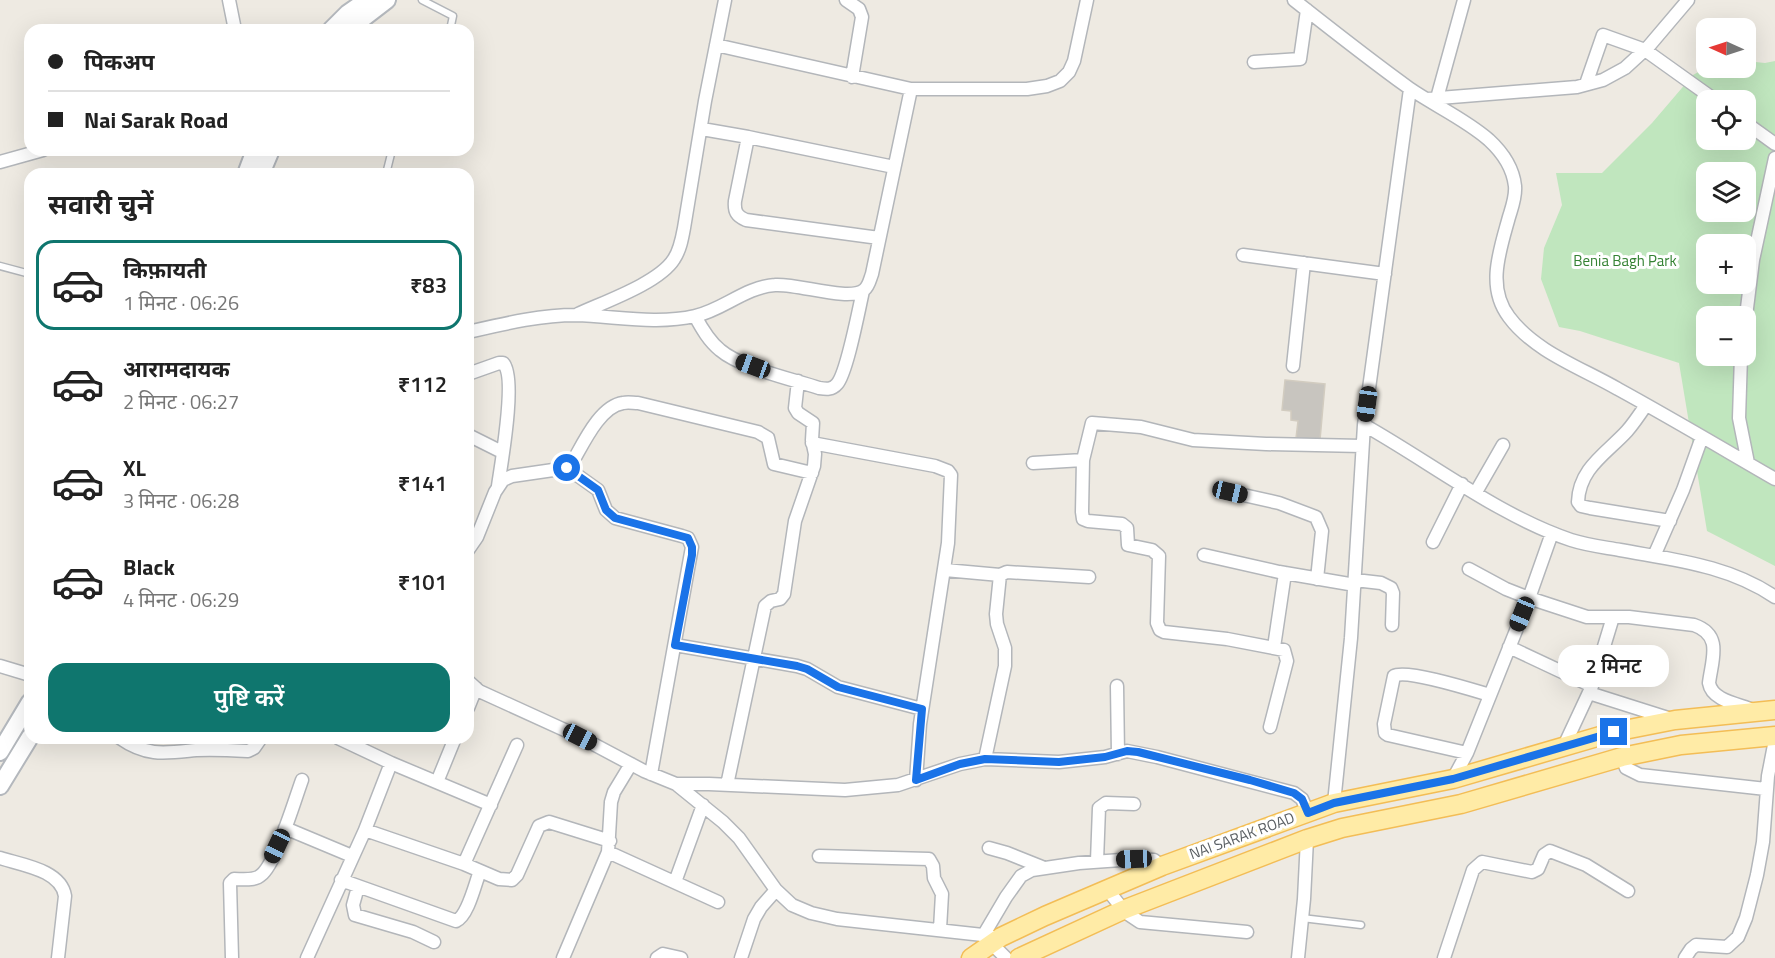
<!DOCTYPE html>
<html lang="hi">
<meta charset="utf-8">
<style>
body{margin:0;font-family:"Titillium Web","Noto Sans Devanagari",sans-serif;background:#f6f6f6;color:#222;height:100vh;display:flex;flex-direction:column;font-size:22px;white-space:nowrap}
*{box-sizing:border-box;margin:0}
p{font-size:20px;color:#767676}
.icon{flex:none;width:33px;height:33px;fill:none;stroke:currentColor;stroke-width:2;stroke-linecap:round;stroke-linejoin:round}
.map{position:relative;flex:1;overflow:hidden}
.details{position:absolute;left:24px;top:168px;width:450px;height:576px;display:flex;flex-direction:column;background:#fff;border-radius:18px;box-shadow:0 6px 24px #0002}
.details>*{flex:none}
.guide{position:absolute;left:24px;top:24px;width:450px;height:132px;border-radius:18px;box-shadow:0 6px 24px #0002;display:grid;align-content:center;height:132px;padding:0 24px;background:#fff}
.needle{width:39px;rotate:273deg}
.fabs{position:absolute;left:1696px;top:18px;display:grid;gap:12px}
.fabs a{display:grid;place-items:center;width:60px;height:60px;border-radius:12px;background:#fff;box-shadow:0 6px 24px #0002;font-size:30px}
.end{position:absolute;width:27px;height:27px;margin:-14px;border:8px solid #1a73e8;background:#fff;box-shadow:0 0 0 3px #fff}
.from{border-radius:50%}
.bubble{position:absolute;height:42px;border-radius:18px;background:#fff;box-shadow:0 6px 24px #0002;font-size:20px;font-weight:600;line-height:42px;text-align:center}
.car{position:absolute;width:18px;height:36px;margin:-18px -9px;border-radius:8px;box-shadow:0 0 4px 2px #0007;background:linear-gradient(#222 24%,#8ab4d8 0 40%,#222 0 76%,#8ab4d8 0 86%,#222 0)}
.guide b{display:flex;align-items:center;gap:21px;height:57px;font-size:22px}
.guide b+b{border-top:2px solid #e0e0e0}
.guide i{width:15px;height:15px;background:#222}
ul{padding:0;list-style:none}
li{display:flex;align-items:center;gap:18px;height:90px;margin:0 12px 9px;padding:0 12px;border:3px solid transparent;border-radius:18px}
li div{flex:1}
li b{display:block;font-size:22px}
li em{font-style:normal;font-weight:600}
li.on{border-color:#0f766e}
li>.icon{width:54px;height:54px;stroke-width:1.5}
h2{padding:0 24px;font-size:27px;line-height:72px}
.primary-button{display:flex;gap:12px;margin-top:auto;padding:12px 24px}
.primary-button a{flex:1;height:69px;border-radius:18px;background:#0f766e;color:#fff;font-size:24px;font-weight:600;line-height:69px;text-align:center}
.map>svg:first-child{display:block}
.green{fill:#c0e6be;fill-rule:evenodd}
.building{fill:#c8c5bf;stroke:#d2ccc0;stroke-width:1.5}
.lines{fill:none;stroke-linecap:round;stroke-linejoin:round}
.service-casing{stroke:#b3b6ba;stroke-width:9}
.minor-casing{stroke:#b3b6ba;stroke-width:15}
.secondary-casing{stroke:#b4b8bd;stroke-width:20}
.primary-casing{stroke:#f3bd56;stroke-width:21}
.service{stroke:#fff;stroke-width:6}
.minor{stroke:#fff;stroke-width:12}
.secondary{stroke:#fff;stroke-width:16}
.primary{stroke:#ffeba6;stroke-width:18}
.route{stroke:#1a73e8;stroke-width:8}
.labels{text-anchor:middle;stroke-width:6;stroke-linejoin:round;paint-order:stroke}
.park-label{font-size:15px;fill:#348233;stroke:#fff}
.street-label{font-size:15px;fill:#5a5f63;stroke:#fff}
</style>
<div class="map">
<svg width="1775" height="958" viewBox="0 0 1775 958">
<rect width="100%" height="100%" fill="#eeeae2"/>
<!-- green -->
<path class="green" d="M1746,61L1765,63L1775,61V566L1707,531L1679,363L1580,331L1559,327L1541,279L1544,248L1562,205L1556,173H1602L1652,123L1693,75L1707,67L1746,68ZM1707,100H1746V140H1707ZM1707,172H1746V212H1707ZM1707,244H1746V284H1707ZM1707,316H1746V356H1707Z"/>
<!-- building -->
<path class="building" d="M1285,380L1325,384L1320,440L1296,438L1298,421L1291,420V411L1282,410Z"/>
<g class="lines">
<defs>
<path id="service" d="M422,0L453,16L450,30
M430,151V150
M386,174L392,150
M0,266L30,274
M1302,918L1361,925"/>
<path id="minor" d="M229,0L235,30
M846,0L859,9L862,17L852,77
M1294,0C1332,30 1370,60 1409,88C1435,106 1465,119 1489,140C1502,152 1513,168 1515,186C1516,197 1512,207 1509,217C1500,250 1486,287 1509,317C1535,352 1582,368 1618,389C1671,418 1723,449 1775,479
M716,45L911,89
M1254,62L1300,59L1307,10
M1586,84L1603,35L1645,50L1715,100
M1437,98L1464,0
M1427,99L1577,87L1603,80L1625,68L1649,46L1688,0
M1746,123L1775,144
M702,129L748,137L894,167
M748,137L735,201C734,212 737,216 746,220L879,238
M0,162L43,150
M1243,255L1385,274
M578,314C604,302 659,283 674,259C680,250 682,239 684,228L705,101L725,0
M695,316C702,329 709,341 720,350C741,368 792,379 819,388C826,389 832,390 837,384C847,373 859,308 863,291
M1746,316L1753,260L1775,158
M468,332C503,324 540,315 576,315C615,316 656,325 695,316C723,310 745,287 775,285C797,283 849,302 864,290C869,286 870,279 872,274L911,89H1027L1047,86L1060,81L1069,72L1074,61L1087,0
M1741,356L1739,418L1748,463
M1293,366L1304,263
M468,374L499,363H503C517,376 501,465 498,486
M1646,405C1640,414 1634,423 1627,431C1607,453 1579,468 1578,502L1581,506L1590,508L1670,521
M1364,425C1430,462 1499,516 1571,540C1586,545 1603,547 1620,550C1674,560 1728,565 1775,597
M468,435L502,452
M812,443L935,466L948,471L951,475L948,543L920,724L916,780
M1033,463L1083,460
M567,468L598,490L606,510L615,518L682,536L688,538L692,547L651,774
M1230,492L1279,503L1316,517L1322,531L1317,579
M1476,492L1503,445
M1433,542L1462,484
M468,550L477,537L495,492L503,480L512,476L567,468L572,463C583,444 600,406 623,403C628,402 633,403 638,403L758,432L768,438L774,464L812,473
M1204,555L1279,572L1355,585
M1654,556L1683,490L1702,437
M1469,569L1506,589L1529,598L1587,617H1629L1694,625C1723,635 1712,659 1709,683C1712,701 1739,704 1753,710
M945,570L1000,575
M1355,580L1381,583L1391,588L1393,593L1392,625
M675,645L797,666L807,669L838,687L922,709
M1274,647L1285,573
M1509,647L1592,686
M0,666L30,675
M468,681L479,691L580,737L644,771L676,784L723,822L739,838L776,890L792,905L811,913L837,919L1001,937
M1117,686L1118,754
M1589,693L1671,719
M468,708L476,688
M1270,727L1287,661L1284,650L1227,639L1164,632L1160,630L1157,623L1159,556L1152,550L1128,545L1127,528L1122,524L1088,521L1083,519L1082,512L1083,460L1092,423L1141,427L1193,440L1266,444L1362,446
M120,738C147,757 166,753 196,750C213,749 231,750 248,751L254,748L261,738
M338,738L391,763
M1564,746L1592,686L1613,617
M1467,753L1388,735L1385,733L1384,724L1394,676C1406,669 1473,690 1490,695
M1622,757L1626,768L1640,775L1766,789
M985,759L1005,666V648L997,624L996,614L1000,575L1007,572L1089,577
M1453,779L1467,753L1529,598L1552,533
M437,782L455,738
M676,784H709L845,790L898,785L960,764L985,759L1059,762L1105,757L1127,751L1157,757L1294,793L1302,799L1308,813
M727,785L765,606L771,601L780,599L784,594L795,521L814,466L815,454L812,440L813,423L798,413L795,408L798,381
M1334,803L1351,638L1364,425L1410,89
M285,828L352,856
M365,830L391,763L491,805
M989,848L1007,853L1042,867
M608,852L718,902
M819,856L929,859L933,866L934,878L942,894L940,929
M0,858C22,865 61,870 65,896L58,958
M1097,861L1099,808L1106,803L1134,804
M464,864L499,879L512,880L517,875L539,826L549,822L610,841
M341,880L456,921C468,916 475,884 480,871
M675,882L703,805
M358,887L353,905L355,915L413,932L434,942
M1107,889L1125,912L1140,922L1247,932
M983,936L1006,897L1021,876L1032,870L1079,863L1135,859L1154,860L1162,866
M992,944L1006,958
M232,958L230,883L234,879C242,879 255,881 261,875C276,864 295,799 302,780
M307,958L365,830L464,864L517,745
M563,958L608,852L611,802L614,792L631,764
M657,958L663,954L681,958
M741,958L754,919L761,907L776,890
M1298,958L1304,899L1307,839
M1444,958L1473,870L1482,862L1532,872L1538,869L1544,855L1550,851L1586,865L1628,891
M1685,958L1691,949L1696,945L1727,947L1738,937L1746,918L1757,875L1763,842L1768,776L1775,740"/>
<path id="secondary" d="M331,30L348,13L367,0
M348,30L387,0
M246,174L255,150
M261,174L271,150
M0,752L30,702
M0,786L30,737"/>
<path id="primary" d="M971,958L1001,937L1045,916L1162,866L1334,803L1453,779L1614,732L1675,720L1775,710
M1019,958L1123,910L1307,839L1342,828L1461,804L1622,757L1681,745L1775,736"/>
</defs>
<!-- service casing -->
<use href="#service" class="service-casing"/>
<!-- minor casing -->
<use href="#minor" class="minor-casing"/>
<!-- secondary casing -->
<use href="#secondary" class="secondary-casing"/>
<!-- primary casing -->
<use href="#primary" class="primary-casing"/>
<!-- service -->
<use href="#service" class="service"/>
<!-- minor -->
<use href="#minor" class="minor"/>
<!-- secondary -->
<use href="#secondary" class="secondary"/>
<!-- primary -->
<use href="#primary" class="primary"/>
</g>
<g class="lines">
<!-- route -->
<path class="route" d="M567,468L598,490L606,510L615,518L688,538L692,547V555L675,645L797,666L807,669L838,687L922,709L916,780L960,764L985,759L1059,762L1105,757L1127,751L1138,752L1250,780L1294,793L1302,799L1308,813L1334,803L1453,779L1614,732"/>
</g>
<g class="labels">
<!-- park labels -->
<g class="park-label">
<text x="1625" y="266">Benia Bagh Park</text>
</g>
<!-- street labels -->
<g class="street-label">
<text transform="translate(1242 836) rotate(-20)" y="5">NAI SARAK ROAD</text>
</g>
</g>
</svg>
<div class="fabs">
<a><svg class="needle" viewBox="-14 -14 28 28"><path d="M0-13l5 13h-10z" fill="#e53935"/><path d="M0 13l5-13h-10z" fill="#767676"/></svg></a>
<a><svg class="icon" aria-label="locate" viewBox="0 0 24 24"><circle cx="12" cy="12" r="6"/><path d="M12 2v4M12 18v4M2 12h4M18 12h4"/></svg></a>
<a><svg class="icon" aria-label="layers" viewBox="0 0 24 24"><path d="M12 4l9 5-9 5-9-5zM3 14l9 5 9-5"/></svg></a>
<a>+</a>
<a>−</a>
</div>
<i class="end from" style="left:567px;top:468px"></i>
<i class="end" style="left:1614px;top:732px"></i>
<div class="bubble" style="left:1558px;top:645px;width:111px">2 मिनट</div>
<i class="car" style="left:753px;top:366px;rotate:290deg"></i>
<i class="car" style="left:1367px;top:404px;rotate:188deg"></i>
<i class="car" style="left:1230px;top:492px;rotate:103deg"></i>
<i class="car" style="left:1522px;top:614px;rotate:202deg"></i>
<i class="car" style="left:580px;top:737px;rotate:117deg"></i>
<i class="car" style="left:277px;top:846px;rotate:205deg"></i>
<i class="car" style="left:1134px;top:859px;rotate:268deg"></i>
<div class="guide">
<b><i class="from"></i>पिकअप</b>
<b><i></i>Nai Sarak Road</b>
</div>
<section class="details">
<h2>सवारी चुनें</h2>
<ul>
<li class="on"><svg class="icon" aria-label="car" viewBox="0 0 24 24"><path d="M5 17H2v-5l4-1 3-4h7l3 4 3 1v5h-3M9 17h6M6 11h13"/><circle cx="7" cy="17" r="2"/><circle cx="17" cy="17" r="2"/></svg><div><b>किफ़ायती</b><p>1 मिनट · 06:26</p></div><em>₹83</em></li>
<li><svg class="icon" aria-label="car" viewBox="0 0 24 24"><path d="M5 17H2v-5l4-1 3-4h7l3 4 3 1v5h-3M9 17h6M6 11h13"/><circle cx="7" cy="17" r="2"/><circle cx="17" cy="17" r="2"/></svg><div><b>आरामदायक</b><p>2 मिनट · 06:27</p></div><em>₹112</em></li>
<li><svg class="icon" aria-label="car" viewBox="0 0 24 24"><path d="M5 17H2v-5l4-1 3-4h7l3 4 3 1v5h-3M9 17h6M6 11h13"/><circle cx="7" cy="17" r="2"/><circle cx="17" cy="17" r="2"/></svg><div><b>XL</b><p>3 मिनट · 06:28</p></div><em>₹141</em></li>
<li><svg class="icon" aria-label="car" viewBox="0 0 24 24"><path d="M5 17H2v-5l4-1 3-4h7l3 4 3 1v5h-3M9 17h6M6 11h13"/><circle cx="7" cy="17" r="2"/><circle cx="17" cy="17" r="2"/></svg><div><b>Black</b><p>4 मिनट · 06:29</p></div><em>₹101</em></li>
</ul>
<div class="primary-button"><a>पुष्टि करें</a></div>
</section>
</div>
